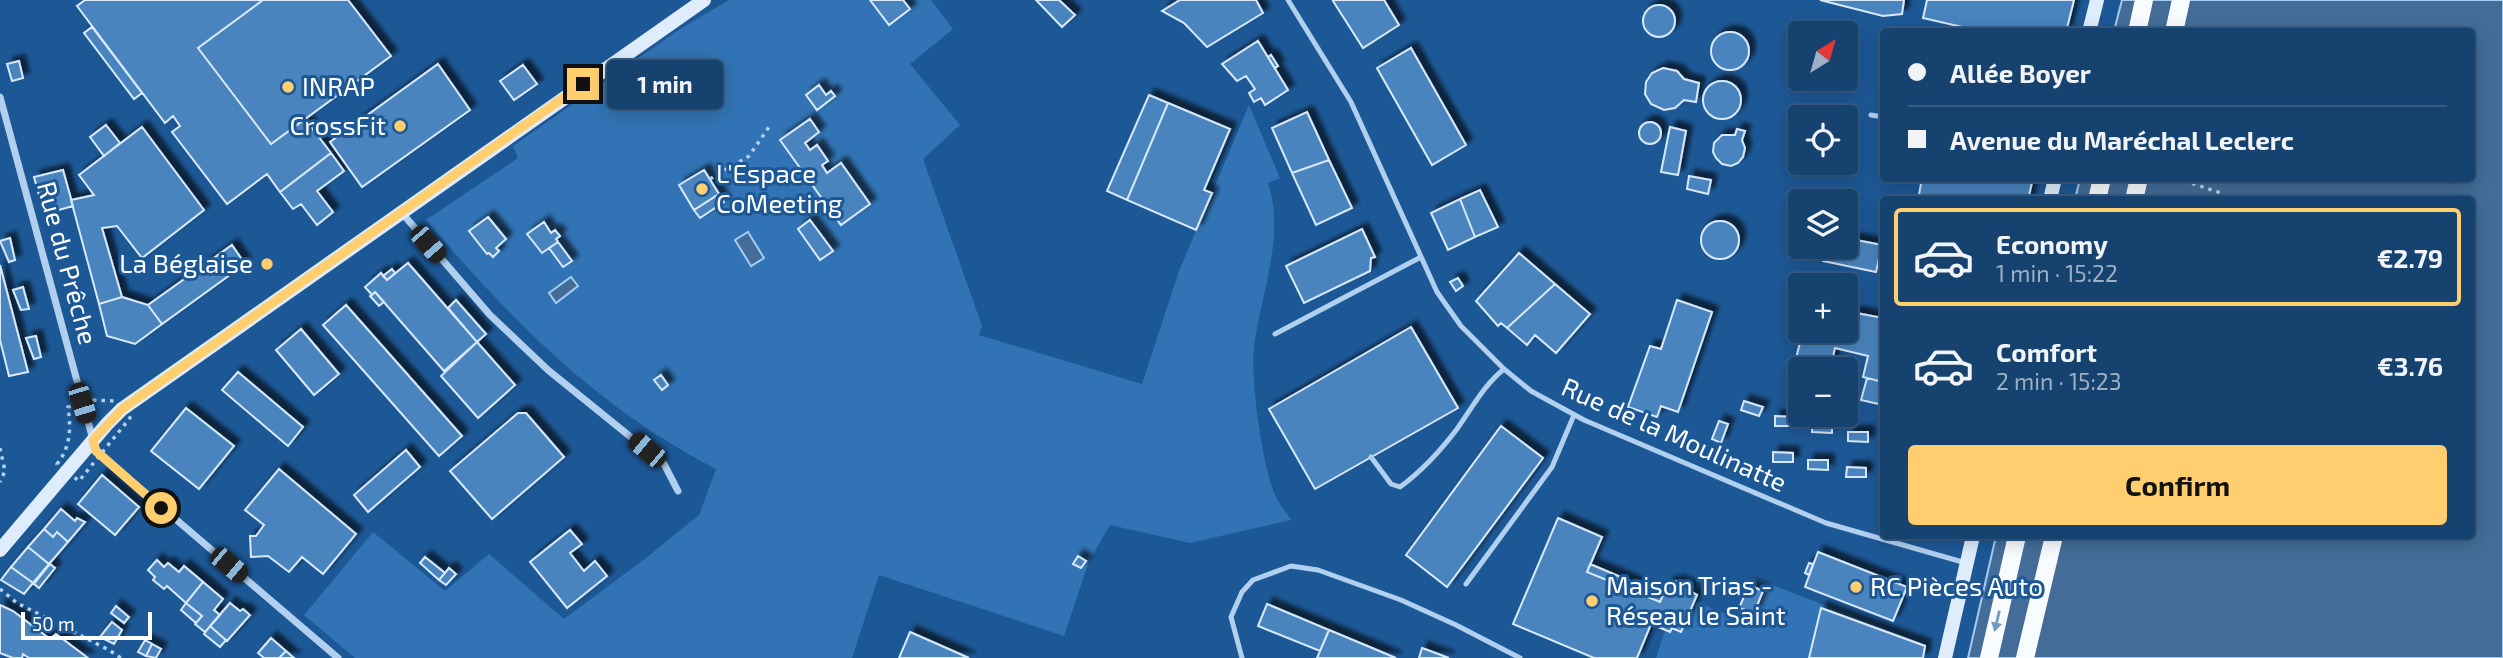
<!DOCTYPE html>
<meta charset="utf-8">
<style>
body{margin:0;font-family:"Exo 2",sans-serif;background:#1f4975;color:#f1f3f6;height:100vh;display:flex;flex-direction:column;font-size:26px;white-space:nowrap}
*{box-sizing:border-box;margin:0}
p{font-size:23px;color:#9eb0c3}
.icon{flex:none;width:38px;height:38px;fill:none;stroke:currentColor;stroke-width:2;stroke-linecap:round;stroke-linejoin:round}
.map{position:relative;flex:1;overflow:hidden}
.side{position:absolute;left:1880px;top:196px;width:595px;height:343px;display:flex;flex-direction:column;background:#164270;border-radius:7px;box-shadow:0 4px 18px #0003,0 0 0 2px #355b83}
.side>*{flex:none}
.top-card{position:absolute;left:1880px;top:28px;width:595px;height:154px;border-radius:7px;box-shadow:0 4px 18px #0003,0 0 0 2px #355b83;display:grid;align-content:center;height:154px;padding:0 28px;background:#164270}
.needle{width:46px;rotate:37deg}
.controls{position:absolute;left:1788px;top:21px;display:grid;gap:14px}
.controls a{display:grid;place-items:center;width:70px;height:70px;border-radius:7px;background:#164270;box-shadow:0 4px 18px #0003,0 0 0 2px #355b83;font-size:35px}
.scale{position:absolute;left:21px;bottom:18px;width:131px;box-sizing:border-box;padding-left:7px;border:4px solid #fff;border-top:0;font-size:19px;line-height:24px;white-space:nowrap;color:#fff;-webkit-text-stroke:5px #1d5896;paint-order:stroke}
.end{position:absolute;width:32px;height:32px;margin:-16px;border:9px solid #fece6f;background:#111;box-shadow:0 0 0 4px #111}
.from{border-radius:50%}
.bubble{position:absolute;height:49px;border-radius:7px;background:#164270;box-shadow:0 4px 18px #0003,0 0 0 2px #355b83;font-size:23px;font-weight:700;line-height:49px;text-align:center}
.car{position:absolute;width:21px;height:42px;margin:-21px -10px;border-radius:9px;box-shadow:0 0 5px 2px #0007;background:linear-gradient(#222 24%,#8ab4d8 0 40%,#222 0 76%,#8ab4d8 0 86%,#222 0)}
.top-card b{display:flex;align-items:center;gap:24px;height:66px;font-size:26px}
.top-card b+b{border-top:2px solid #355b83}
.top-card i{width:18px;height:18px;background:#f1f3f6}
ul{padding:12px 0 0;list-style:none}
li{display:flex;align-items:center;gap:21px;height:98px;margin:0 14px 10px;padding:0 14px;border:4px solid transparent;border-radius:7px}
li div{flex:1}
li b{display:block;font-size:26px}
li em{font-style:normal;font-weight:700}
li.selected{border-color:#fece6f}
li>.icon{width:63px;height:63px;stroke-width:1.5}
.primary-button{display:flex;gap:14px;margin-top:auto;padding:14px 28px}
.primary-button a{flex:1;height:80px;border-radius:7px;background:#fece6f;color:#111;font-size:28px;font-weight:700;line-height:80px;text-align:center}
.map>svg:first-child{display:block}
.green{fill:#3173b4}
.water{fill:#436d98;stroke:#a4ccf1;stroke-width:2}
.building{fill:#4a84be;stroke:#d7e9fb;stroke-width:2;filter:url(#shadow)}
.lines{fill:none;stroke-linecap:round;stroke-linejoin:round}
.path{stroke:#b1d0ef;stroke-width:3.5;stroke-dasharray:3.5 5;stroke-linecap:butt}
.lane{stroke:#b1d0ef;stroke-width:5}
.street{stroke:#b1d0ef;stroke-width:7}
.secondary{stroke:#deecfb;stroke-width:14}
.primary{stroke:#f9fcff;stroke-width:18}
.oneway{fill:#759ac0}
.route{stroke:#fece6f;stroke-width:9}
.poi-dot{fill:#fece6f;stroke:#1d5896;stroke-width:2.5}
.labels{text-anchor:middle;stroke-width:6;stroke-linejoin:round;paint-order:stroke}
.poi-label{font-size:26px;fill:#fff;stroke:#1d5896;text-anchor:start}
.street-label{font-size:26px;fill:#fff;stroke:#1d5896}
</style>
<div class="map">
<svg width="2503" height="658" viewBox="0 0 2503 658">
<defs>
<filter id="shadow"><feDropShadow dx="6" dy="-6" stdDeviation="2" flood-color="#0009"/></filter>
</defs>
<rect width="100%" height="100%" fill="#1d5896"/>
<!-- green -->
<path class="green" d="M729,0H931L953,29L910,64L960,125L923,159L982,326L979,335L1142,384L1179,271L1249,105L1280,178L1268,183C1286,237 1260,295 1254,348C1250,378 1263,471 1276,497C1280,505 1286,512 1291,520L1190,543L1110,525L1089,561L1064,636L879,575L852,658H355L304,615L373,532L445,591L489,554L564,619L646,558L699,515L716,469C597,407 512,321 426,220L518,158L513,146L680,29Z
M1754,578L1926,644L1923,658H1656L1665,630L1670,632L1672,628L1681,631L1695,601L1735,618Z"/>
<!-- water -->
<path class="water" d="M2122,0H2503V658H1968L1996,536H2471V200L2075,199L2080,179L2471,178V32L2114,31Z
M748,232L764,258L751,266L735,240Z
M571,277L578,286L556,303L549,293Z"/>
<!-- building -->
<path class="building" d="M85,0H263L198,48L271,144L305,119L331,153L280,192L267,174L227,204L172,132L180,126L173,116L165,123L77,6Z
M263,0H348L391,56L271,144L198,48Z
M870,0H903L910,9L889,25Z
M1036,0H1059L1075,15L1062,27Z
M1180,0H1256L1263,13L1207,47L1184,23L1162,11Z
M1335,0H1384L1399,25L1363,48L1333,1Z
M1820,0H1904L1902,14L1883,16Z
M1927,0H2074L2066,32H1984L1923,18Z
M1643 21a16 16 0 1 1 32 0a16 16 0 1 1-32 0Z
M92,27L142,93L134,99L84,33Z
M1711 51a19 19 0 1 1 38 0a19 19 0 1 1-38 0Z
M1258,41L1288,90L1265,105L1261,98L1254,102L1249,93L1255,89L1246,76L1237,81L1222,64Z
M1411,48L1466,145L1432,165L1377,68Z
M1271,55L1278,66L1275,68L1268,57Z
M19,61L23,78L12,81L7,64Z
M438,64L470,110L362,187L330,142Z
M523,65L537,84L514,100L500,81Z
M1663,68L1677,71L1684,79L1699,83L1696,102L1684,100L1675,108L1664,110L1651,104L1645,94L1646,82L1652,73Z
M1703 100a19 19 0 1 1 38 0a19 19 0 1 1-38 0Z
M819,85L826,95L831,91L835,96L817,110L806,95Z
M1149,95L1168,103L1127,200L1107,191Z
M1168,103L1230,129L1204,190L1212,193L1196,230L1127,200Z
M1307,112L1329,160L1292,173L1272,128Z
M810,119L819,132L805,143L810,150L817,145L828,161L822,165L827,173L841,163L870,204L841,225L780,140Z
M1639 133a11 11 0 1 1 22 0a11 11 0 1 1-22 0Z
M106,125L120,143L104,156L90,137Z
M142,127L204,210L142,258L117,226L102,228L122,297L99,304L71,200L94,195L79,175Z
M1670,127L1686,131L1678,175L1661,172Z
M1737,129L1745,131L1742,140L1745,148L1743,157L1738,163L1731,166L1722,164L1716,158L1713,152L1714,143L1722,135H1735Z
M331,153L344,171L317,191L333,212L317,225L301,204L293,209L280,192Z
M1329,160L1352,208L1316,225L1292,173Z
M63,170L73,206L44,214L34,177Z
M704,170L719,194L694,210L679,185Z
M1689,176L1711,180L1708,194L1687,189Z
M1922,178H2033L2028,200H1918Z
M1480,190L1498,227L1475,237L1460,199Z
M719,194L724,202L700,218L694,210Z
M1460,199L1475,237L1448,250L1431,213Z
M488,217L506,239L496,248L499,251L493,257L489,253L487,254L469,231Z
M810,220L833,251L820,260L798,229Z
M1701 240a19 19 0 1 1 38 0a19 19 0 1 1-38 0Z
M544,222L551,233L555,230L560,236L556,239L558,242L542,253L527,234Z
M1362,229L1375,257L1371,258L1370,271L1304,303L1286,266Z
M10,238L15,260L9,262L0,241Z
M1846,238L1882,245L1876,272L1823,261L1826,247H1846Z
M558,242L572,261L563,267L549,248Z
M232,245L245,264L162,324L148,305Z
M1519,253L1555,284L1507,328L1501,323L1498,326L1476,301Z
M408,263L477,342L444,371L375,292L372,295L365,287L381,273L387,280Z
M0,265L28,372L9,376L0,340Z
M392,269L395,273L387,280L383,276Z
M1458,278L1463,286L1456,291L1450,282Z
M1555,284L1590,314L1556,353L1535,335L1527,345L1507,328Z
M23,287L29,309L21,310L13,290Z
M375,292L384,302L379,306L370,296Z
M122,297L148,305L162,324L135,344L107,336L99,304Z
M456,300L486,334L477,342L448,308Z
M1677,300L1712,312L1678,412L1661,406L1657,417L1628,407L1650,346L1661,349Z
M346,305L462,436L439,456L323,325Z
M1846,311L1883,318V382L1863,377L1868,356L1835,348L1830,369H1801V371L1793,370L1803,331H1846Z
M1411,327L1458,408L1315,489L1269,409Z
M301,329L339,374L314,395L276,350Z
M36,336L41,357L34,359L26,338Z
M477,342L515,385L478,418L441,376Z
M238,372L303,427L288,446L222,390Z
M661,375L668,385L662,390L654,380Z
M1867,378L1883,382V405L1861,400Z
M1744,401L1763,407L1759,416L1741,410Z
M186,408L234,446L199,489L151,451Z
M518,413H526L564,457L492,519L450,471Z
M1775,416L1795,417V426H1775Z
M1719,421L1728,424L1721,443L1712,439Z
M1812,423L1832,424V433L1812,432Z
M1501,426L1543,458L1447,587L1406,555Z
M1848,432H1868V442L1848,441Z
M406,450L420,467L368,512L354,495Z
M1773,452L1793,453V462H1773Z
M1808,460H1828V470L1808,469Z
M1847,467L1866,468V477H1846Z
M279,469L356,534L323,574L302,557L289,572L268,556L251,557L250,536H256L264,525L245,510Z
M102,475L139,507L115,535L78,504Z
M61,509L75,521L77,518L85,522L68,542L57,532L53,537L44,529Z
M1558,518L1602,537L1587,572L1660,602L1669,582L1675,585L1676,581L1692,587L1690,591L1697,595L1681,632L1672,628L1670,632L1651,624L1637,658H1594L1513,624Z
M44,529L53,537L57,532L68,542L49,564L28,547Z
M570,530L582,544L570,553L584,571L595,561L607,576L567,608L530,562Z
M28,547L49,564L33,583L11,567Z
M1818,552L1907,587L1893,621L1805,587Z
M1078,556L1086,561L1081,568L1073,564Z
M425,557L445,573L439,580L420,563Z
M157,560L164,567L168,563L179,572L184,566L203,582L186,603L167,586L164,589L153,580L155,577L148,570Z
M1809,563L1813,564L1809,575L1805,573Z
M50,564L55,568L39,588L34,584Z
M1590,564L1663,595L1660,602L1587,572Z
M11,567L33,583L24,594L1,580Z
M449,568L456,574L446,585L439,580Z
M203,582L223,599L214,610L220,615L205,632L195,624L202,616L186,603Z
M1749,585L1763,591L1754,613L1739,608Z
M186,603L202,616L196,623L181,610Z
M230,603L240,611L243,609L250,615L227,641L210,626Z
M1267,604L1329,630L1320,651L1258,626Z
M0,605L13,611L50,639L56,634L88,658H29L23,654L22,658H13L0,653Z
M116,606L129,617L124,623L111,613Z
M1821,608L1925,646L1923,658H1809Z
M112,622L122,630L114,644L100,637Z
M210,626L226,640L220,647L204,634Z
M1329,630L1396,658H1317Z
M910,632L969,658H899Z
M271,638L286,651L279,658H264L258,653Z
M145,640L152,644L146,656L138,652Z
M152,644L161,649L156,658L146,656Z
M1422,648L1449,658H1419Z
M286,651L294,658H279Z"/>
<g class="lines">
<!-- path -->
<path class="path" d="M2176,178L2221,193
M710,179L749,156L771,124
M93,400L114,401L130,418L79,481L57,464C71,447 71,427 68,407Z
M0,448L5,471L0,482
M0,589L17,603L109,650L121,658"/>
<!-- lane -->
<path class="lane" d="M1288,0L1351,102L1437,292L1461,326L1504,369L1531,391L1584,420L1826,523L1966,563
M1871,115L1883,117
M1275,334L1421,257
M1371,457L1391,484L1400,487C1422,471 1441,450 1457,429C1472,408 1484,385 1504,369
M1466,584L1552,467L1574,415
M1242,658L1231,617L1242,592L1253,580L1291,566L1318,570L1401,600L1456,625L1520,658"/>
<!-- street -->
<path class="street" d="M0,97L96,451L338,658
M402,213L490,315L548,370L664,464L678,491"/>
<!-- secondary -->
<path class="secondary" d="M2089,32L2097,0
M2050,200L2055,178
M0,550L107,424L122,409L704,0
M1945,658L1973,536"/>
<!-- primary -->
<path class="primary" d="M2137,32L2144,0
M2174,32L2181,0
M2097,200L2102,178
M2134,200L2139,178
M1989,658L2017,536
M2025,658L2054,536"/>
</g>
<!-- one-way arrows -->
<defs><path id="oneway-solid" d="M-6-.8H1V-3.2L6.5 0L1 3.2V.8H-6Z" transform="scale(1.75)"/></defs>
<use class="oneway" href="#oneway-solid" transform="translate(1997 621) rotate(103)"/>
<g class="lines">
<!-- route -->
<path class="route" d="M161,508L96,451L93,440L122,409L583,84"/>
</g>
<!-- markers -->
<g class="poi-dot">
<circle cx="288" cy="87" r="7"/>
<circle cx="400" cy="126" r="7"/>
<circle cx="702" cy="189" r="7"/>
<circle cx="267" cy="264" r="7"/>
<circle cx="1856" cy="587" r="7"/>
<circle cx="1592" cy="601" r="7"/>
</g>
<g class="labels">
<!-- poi labels -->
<g class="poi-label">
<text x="302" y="96">INRAP</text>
<text x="386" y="135" text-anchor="end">CrossFit</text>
<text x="716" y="183">L'Espace<tspan x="716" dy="30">CoMeeting</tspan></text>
<text x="253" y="273" text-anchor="end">La Béglaise</text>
<text x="1606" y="595">Maison Trias -<tspan x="1606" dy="30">Réseau le Saint</tspan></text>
<text x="1870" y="596">RC Pièces Auto</text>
</g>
<!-- street labels -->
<g class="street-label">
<text transform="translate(67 263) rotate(75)" y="9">Rue du Prêche</text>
<text transform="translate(1674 435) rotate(24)" y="9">Rue de la Moulinatte</text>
</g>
</g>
</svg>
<div class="controls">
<a><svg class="needle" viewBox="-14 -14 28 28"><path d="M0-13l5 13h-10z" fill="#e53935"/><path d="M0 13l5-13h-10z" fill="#9eb0c3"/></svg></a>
<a><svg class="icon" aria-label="locate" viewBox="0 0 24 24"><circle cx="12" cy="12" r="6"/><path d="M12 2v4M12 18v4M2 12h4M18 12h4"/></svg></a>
<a><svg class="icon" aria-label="layers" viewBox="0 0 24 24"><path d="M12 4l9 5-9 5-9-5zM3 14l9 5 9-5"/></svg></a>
<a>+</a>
<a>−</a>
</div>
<div class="scale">50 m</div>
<i class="end from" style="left:161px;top:508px"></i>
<i class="end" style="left:583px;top:84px"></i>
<div class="bubble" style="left:607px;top:60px;width:116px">1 min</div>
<i class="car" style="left:428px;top:244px;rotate:139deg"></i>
<i class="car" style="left:82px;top:403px;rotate:163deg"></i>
<i class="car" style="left:647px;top:450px;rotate:310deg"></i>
<i class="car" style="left:229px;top:565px;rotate:130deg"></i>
<div class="top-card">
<b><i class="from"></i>Allée Boyer</b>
<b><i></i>Avenue du Maréchal Leclerc</b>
</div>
<section class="side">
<ul>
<li class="selected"><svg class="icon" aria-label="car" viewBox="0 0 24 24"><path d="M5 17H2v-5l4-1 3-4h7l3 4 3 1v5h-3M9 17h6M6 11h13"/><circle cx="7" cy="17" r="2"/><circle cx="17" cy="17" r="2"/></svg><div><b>Economy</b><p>1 min · 15:22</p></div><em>€2.79</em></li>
<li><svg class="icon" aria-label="car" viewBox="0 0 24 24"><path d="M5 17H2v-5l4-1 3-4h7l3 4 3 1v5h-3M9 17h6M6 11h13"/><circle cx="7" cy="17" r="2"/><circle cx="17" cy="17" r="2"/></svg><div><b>Comfort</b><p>2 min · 15:23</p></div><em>€3.76</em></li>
</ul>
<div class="primary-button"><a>Confirm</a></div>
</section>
</div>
